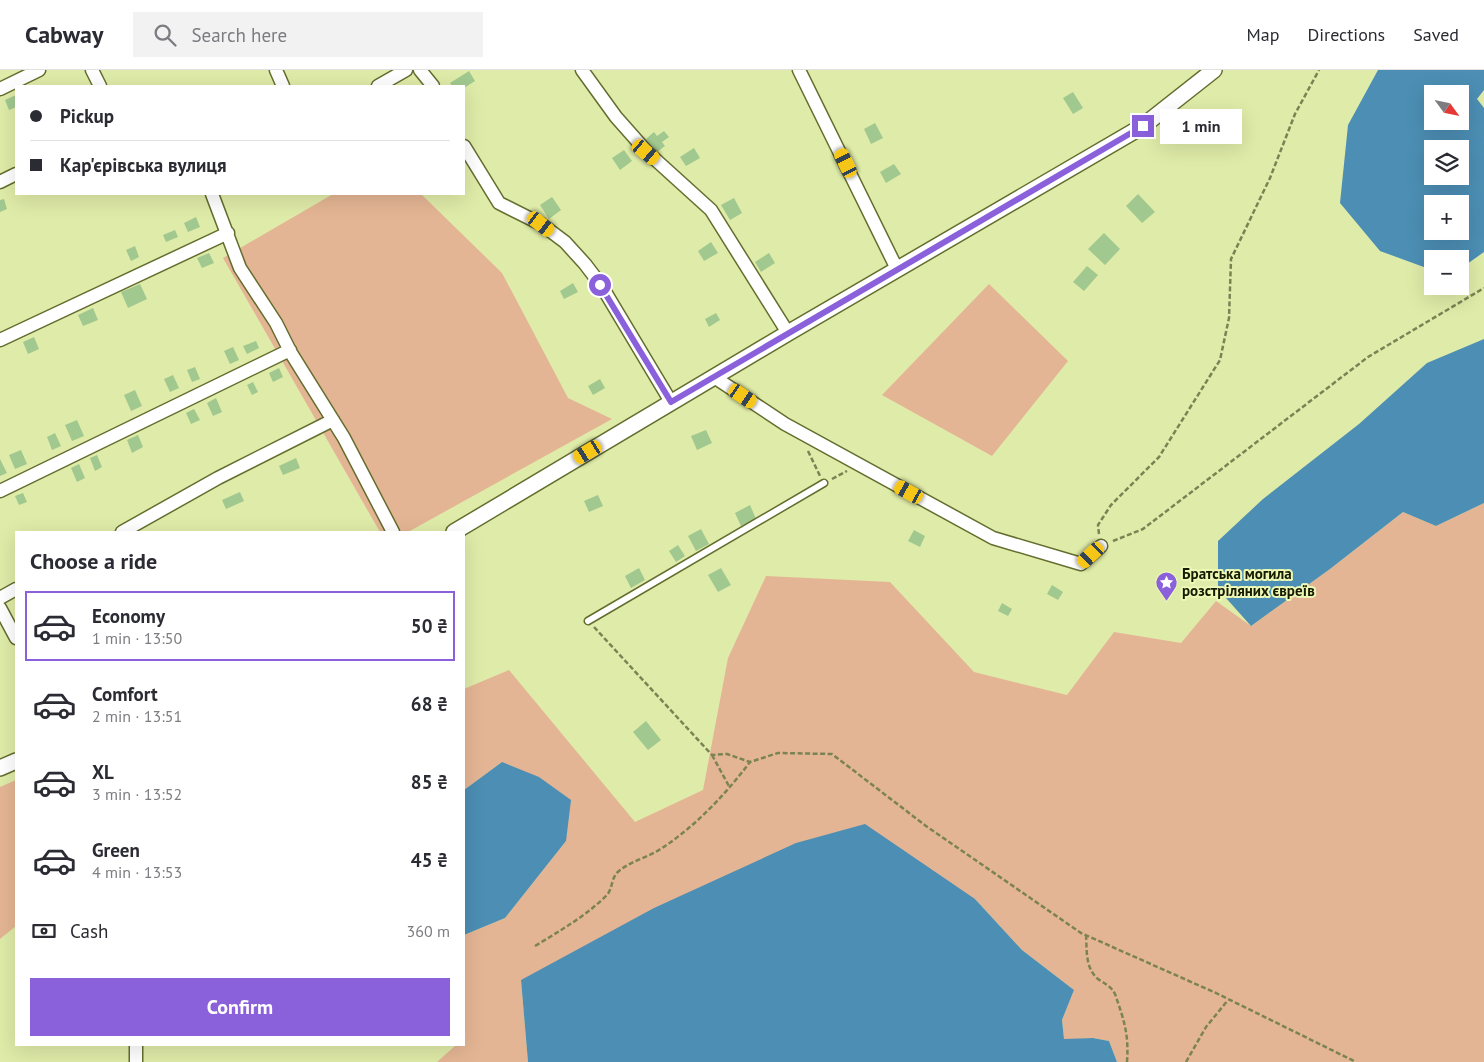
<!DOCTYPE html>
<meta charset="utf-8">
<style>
body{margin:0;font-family:"PT Sans",sans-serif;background:#f2f2f3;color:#2b2b33;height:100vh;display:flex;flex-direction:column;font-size:19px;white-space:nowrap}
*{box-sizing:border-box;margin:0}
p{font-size:16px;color:#7c7c81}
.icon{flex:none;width:28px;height:28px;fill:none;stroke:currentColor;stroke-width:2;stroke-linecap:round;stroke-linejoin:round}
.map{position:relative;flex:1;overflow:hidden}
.panel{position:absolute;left:15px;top:461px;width:450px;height:515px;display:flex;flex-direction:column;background:#fff;border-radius:0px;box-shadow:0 5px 20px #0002}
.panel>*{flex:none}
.top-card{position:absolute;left:15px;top:15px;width:450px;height:110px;border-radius:0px;box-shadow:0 5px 20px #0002;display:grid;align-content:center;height:110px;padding:0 15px;background:#fff}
.needle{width:32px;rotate:123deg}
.tools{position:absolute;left:1424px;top:15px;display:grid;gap:10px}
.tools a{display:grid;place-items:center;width:45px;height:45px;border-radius:0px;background:#fff;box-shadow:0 5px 20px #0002;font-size:25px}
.end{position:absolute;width:22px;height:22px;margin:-11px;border:6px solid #8a60db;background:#fff;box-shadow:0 0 0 2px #fff}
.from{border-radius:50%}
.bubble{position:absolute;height:35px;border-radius:0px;background:#fff;box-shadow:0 5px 20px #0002;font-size:16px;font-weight:700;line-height:35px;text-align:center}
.car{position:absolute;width:15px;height:30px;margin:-15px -8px;border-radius:6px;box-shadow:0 0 4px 1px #0007;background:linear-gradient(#f5c518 24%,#345 0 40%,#f5c518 0 76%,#345 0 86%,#f5c518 0)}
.top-card b{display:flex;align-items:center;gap:18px;height:48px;font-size:19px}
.top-card b+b{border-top:1px solid #e1e1e2}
.top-card i{width:12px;height:12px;background:#2b2b33}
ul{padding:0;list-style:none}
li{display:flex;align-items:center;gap:15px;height:70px;margin:0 10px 8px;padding:0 5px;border:2px solid transparent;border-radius:0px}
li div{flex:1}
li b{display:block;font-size:19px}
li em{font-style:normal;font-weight:700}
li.active{border-color:#8a60db}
li>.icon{width:45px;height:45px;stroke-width:1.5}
h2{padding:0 15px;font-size:22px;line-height:60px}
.pay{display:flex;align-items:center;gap:12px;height:55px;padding:0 15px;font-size:19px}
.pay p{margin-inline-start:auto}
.button{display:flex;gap:10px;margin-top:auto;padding:10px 15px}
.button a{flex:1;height:58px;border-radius:0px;background:#8a60db;color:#fff;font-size:20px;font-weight:700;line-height:58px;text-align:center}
header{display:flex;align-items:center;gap:30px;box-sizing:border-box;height:70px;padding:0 25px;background:#fff;border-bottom:1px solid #e1e1e2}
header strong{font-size:24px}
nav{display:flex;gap:28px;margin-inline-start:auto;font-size:18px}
.search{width:350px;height:45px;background:#f2f2f3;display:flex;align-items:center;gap:12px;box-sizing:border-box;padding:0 18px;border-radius:0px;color:#7c7c81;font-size:19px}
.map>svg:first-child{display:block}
.green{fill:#e4b594}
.water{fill:#4c8eb4;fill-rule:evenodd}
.building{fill:#a1c88f}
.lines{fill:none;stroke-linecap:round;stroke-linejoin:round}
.service-casing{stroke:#646d2e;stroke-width:9}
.minor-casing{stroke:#646d2e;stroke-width:15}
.tertiary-casing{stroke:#646d2e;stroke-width:18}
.path{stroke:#7b8355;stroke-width:2.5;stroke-dasharray:5 2.5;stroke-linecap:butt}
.service{stroke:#fff;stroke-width:6}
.minor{stroke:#fff;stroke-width:12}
.tertiary{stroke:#fff;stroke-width:15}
.route{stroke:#8a60db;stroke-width:6}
.labels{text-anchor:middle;stroke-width:4;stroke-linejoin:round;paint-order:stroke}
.poi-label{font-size:15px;font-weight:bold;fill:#161a02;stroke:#ecf8b5;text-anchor:start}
</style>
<header>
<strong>Cabway</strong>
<div class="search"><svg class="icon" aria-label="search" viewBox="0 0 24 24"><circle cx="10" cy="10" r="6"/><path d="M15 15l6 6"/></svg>Search here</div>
<nav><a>Map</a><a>Directions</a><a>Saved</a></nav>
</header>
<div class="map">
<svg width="1484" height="992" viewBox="0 0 1484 992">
<rect width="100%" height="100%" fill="#dfeba8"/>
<!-- green -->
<path class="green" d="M333,124H421L502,203L568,328L612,349L408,462H380L223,188Z
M989,214L1068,291L992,386L882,325Z
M1484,433V992H1117L1109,971L1093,968L1064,970L1062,950L1074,920L1022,880L975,829L521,910L528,992H437L456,975H464V865L505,848L566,771L502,692L464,720V619L509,600L635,752L703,720L728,588L766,506L890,512L974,602L1067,625L1114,562L1181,573L1216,531L1251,556L1330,499L1403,442L1436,456Z
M16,710V856L0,869V717Z"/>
<!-- water -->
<path class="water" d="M1378,0H1484V20L1477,29L1484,38V182L1460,199V189H1432V200L1380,181L1340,133L1348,55ZM1432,24H1460V51H1432ZM1432,79H1460V106H1432ZM1432,134H1460V161H1432Z
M1484,269V433L1436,456L1403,442L1330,499L1251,556L1218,519V471L1263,429L1359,354L1427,293Z
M502,692L539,707L571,730L566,771L505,848L464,865V720Z
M865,754L975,829L1022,880L1074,920L1062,950L1064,969L1093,968L1109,971L1117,992H528L521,910L654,838L796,773Z"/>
<!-- building -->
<path class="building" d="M469,1L475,11L464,18L452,16L450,13Z
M1073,22L1083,38L1073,44L1063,28Z
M16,25V37L9,40L5,30Z
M875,53L883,68L871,74L864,59Z
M664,61L669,67L662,72L665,76L657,82L646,69L654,62L657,66Z
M694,78L700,88L686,96L680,87Z
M624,80L632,91L620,100L612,88Z
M894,94L901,104L886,113L880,102Z
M1138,124L1155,142L1142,153L1126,136Z
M552,127L561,140L549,149L540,135Z
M734,128L742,143L730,150L721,135Z
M4,129L7,139L0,142V130Z
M196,147L200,157L188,162L184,153Z
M175,160L178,167L166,172L163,165Z
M1104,163L1120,179L1105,195L1088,179Z
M711,172L718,183L704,191L698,181Z
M135,176L139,187L131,191L126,180Z
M209,183L214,193L202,198L197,188Z
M769,183L775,193L761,202L755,192Z
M1087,196L1098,205L1084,221L1073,212Z
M573,213L578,222L564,229L560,221Z
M140,214L147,229L128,238L121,222Z
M93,238L98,250L83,256L78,245Z
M716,243L720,250L709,257L705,249Z
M34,267L39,279L28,284L23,272Z
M256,271L259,278L247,284L243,276Z
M233,277L239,290L230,294L224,281Z
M195,297L200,309L192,312L187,300Z
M279,298L283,307L273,312L269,303Z
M173,305L179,318L170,322L164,309Z
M600,309L605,318L593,325L588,316Z
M253,312L258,322L252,325L247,315Z
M135,320L142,336L131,341L124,325Z
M216,328L222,342L213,346L207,333Z
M194,339L200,350L191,354L186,343Z
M77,350L84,366L72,371L65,355Z
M706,360L712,373L697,380L691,366Z
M55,363L61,376L52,380L47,367Z
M138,365L143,377L132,383L127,370Z
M21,380L27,394L15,399L9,385Z
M97,385L102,397L95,401L90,388Z
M296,388L300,398L283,405L279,396Z
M0,389L7,403L0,406Z
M79,394L85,408L77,412L71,398Z
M240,422L244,431L226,439L222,430Z
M23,423L27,432L19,435L15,426Z
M598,425L603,436L589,442L584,431Z
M750,435L756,449L741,456L735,443Z
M701,459L709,474L696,481L688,466Z
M914,460L925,466L920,477L908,471Z
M678,475L685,486L676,492L669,481Z
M639,498L645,510L631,518L625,506Z
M721,498L731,515L718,522L708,505Z
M1052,515L1063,522L1058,530L1047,524Z
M1002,533L1012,539L1008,546L998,541Z
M646,651L661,670L648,680L633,662Z"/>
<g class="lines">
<defs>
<path id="service" d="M588,551L824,413"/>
<path id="minor" d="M92,0L100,16
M276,0L283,16
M420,0L433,16
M582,0L616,47L647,82L711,140L788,263
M799,0L897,199
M378,16L406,0
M0,19L39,0
M464,76L499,133L541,154L565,172L585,194L601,215L671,332
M0,112L16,104
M212,124L240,198L276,253L291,283L344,368L393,462
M0,270L228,163
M714,307L785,354L993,468L1081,494L1101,476
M0,421L290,280
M122,462L218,408L333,350
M0,528L16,519
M0,538L16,568
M136,975V992"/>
<path id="tertiary" d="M454,462L788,263L1143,56L1214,0
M0,698L16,691"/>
</defs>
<!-- service casing -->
<use href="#service" class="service-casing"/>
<!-- minor casing -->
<use href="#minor" class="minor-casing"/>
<!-- tertiary casing -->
<use href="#tertiary" class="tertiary-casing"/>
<!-- path -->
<path class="path" d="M808,381L820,406
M832,409L847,401
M1099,464L1098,455L1111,435L1159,387L1220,290L1229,248L1231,189L1270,108L1295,44L1319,0
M1113,471L1143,459L1368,287L1484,218
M594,557L712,685L727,684L750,692L778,683L832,684L926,756L1081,863L1216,923L1356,992
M712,685L730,718
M1086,865C1087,880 1085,898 1098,909C1105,914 1111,916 1115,924C1124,950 1129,964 1127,992
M535,876C561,860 586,846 607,825C613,818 611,807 619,801C631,791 646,788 659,780C695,757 725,725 750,692
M1186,992L1206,957L1228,930"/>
<!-- service -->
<use href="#service" class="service"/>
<!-- minor -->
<use href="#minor" class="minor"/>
<!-- tertiary -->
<use href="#tertiary" class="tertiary"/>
</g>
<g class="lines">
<!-- route -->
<path class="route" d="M600,215L671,332L1143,56"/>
</g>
<!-- icons -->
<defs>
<symbol id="sight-pin" viewBox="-11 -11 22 30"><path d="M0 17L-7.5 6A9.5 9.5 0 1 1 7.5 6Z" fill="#8a60db" stroke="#ecf8b5"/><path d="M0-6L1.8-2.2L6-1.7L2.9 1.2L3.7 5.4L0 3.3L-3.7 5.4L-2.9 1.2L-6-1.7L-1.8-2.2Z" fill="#fff"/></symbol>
</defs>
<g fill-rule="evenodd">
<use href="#sight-pin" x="1154" y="500" width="25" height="34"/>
</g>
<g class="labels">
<!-- poi labels -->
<g class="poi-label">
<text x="1182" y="509">Братська могила<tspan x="1182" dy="17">розстріляних євреїв</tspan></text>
</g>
</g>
</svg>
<div class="tools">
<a><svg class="needle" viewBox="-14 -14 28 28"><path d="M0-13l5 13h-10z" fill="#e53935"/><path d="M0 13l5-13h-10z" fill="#7c7c81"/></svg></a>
<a><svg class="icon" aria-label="layers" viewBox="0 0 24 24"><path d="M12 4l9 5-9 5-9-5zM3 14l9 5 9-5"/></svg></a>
<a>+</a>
<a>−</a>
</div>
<i class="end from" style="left:600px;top:215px"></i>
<i class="end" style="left:1143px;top:56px"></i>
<div class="bubble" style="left:1160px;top:39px;width:82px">1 min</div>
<i class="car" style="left:646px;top:82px;rotate:130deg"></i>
<i class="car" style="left:846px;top:93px;rotate:334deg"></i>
<i class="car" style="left:541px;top:154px;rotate:128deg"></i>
<i class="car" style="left:743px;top:326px;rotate:124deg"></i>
<i class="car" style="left:588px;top:382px;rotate:239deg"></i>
<i class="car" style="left:909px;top:422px;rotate:299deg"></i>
<i class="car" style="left:1091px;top:485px;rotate:227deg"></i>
<div class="top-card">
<b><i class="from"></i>Pickup</b>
<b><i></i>Кар'єрівська вулиця</b>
</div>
<section class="panel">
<h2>Choose a ride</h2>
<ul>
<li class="active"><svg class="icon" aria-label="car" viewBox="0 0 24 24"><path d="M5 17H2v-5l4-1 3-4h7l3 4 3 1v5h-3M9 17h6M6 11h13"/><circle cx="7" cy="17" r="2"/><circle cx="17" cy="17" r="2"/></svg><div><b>Economy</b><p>1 min · 13:50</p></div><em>50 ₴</em></li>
<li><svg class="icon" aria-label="car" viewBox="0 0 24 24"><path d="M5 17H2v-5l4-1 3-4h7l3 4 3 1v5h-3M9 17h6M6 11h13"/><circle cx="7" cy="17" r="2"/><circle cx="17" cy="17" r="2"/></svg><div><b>Comfort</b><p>2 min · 13:51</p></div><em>68 ₴</em></li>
<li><svg class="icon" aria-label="car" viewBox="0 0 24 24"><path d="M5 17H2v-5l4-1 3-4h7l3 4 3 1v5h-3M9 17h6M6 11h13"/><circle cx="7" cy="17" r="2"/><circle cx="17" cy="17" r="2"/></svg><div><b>XL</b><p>3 min · 13:52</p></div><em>85 ₴</em></li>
<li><svg class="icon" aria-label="car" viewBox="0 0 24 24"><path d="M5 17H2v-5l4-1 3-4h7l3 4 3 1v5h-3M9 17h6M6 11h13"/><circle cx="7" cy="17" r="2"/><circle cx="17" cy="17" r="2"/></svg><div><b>Green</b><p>4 min · 13:53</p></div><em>45 ₴</em></li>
</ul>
<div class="pay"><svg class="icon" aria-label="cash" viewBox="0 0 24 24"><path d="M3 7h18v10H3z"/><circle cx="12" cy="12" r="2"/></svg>Cash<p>360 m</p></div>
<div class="button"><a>Confirm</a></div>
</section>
</div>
